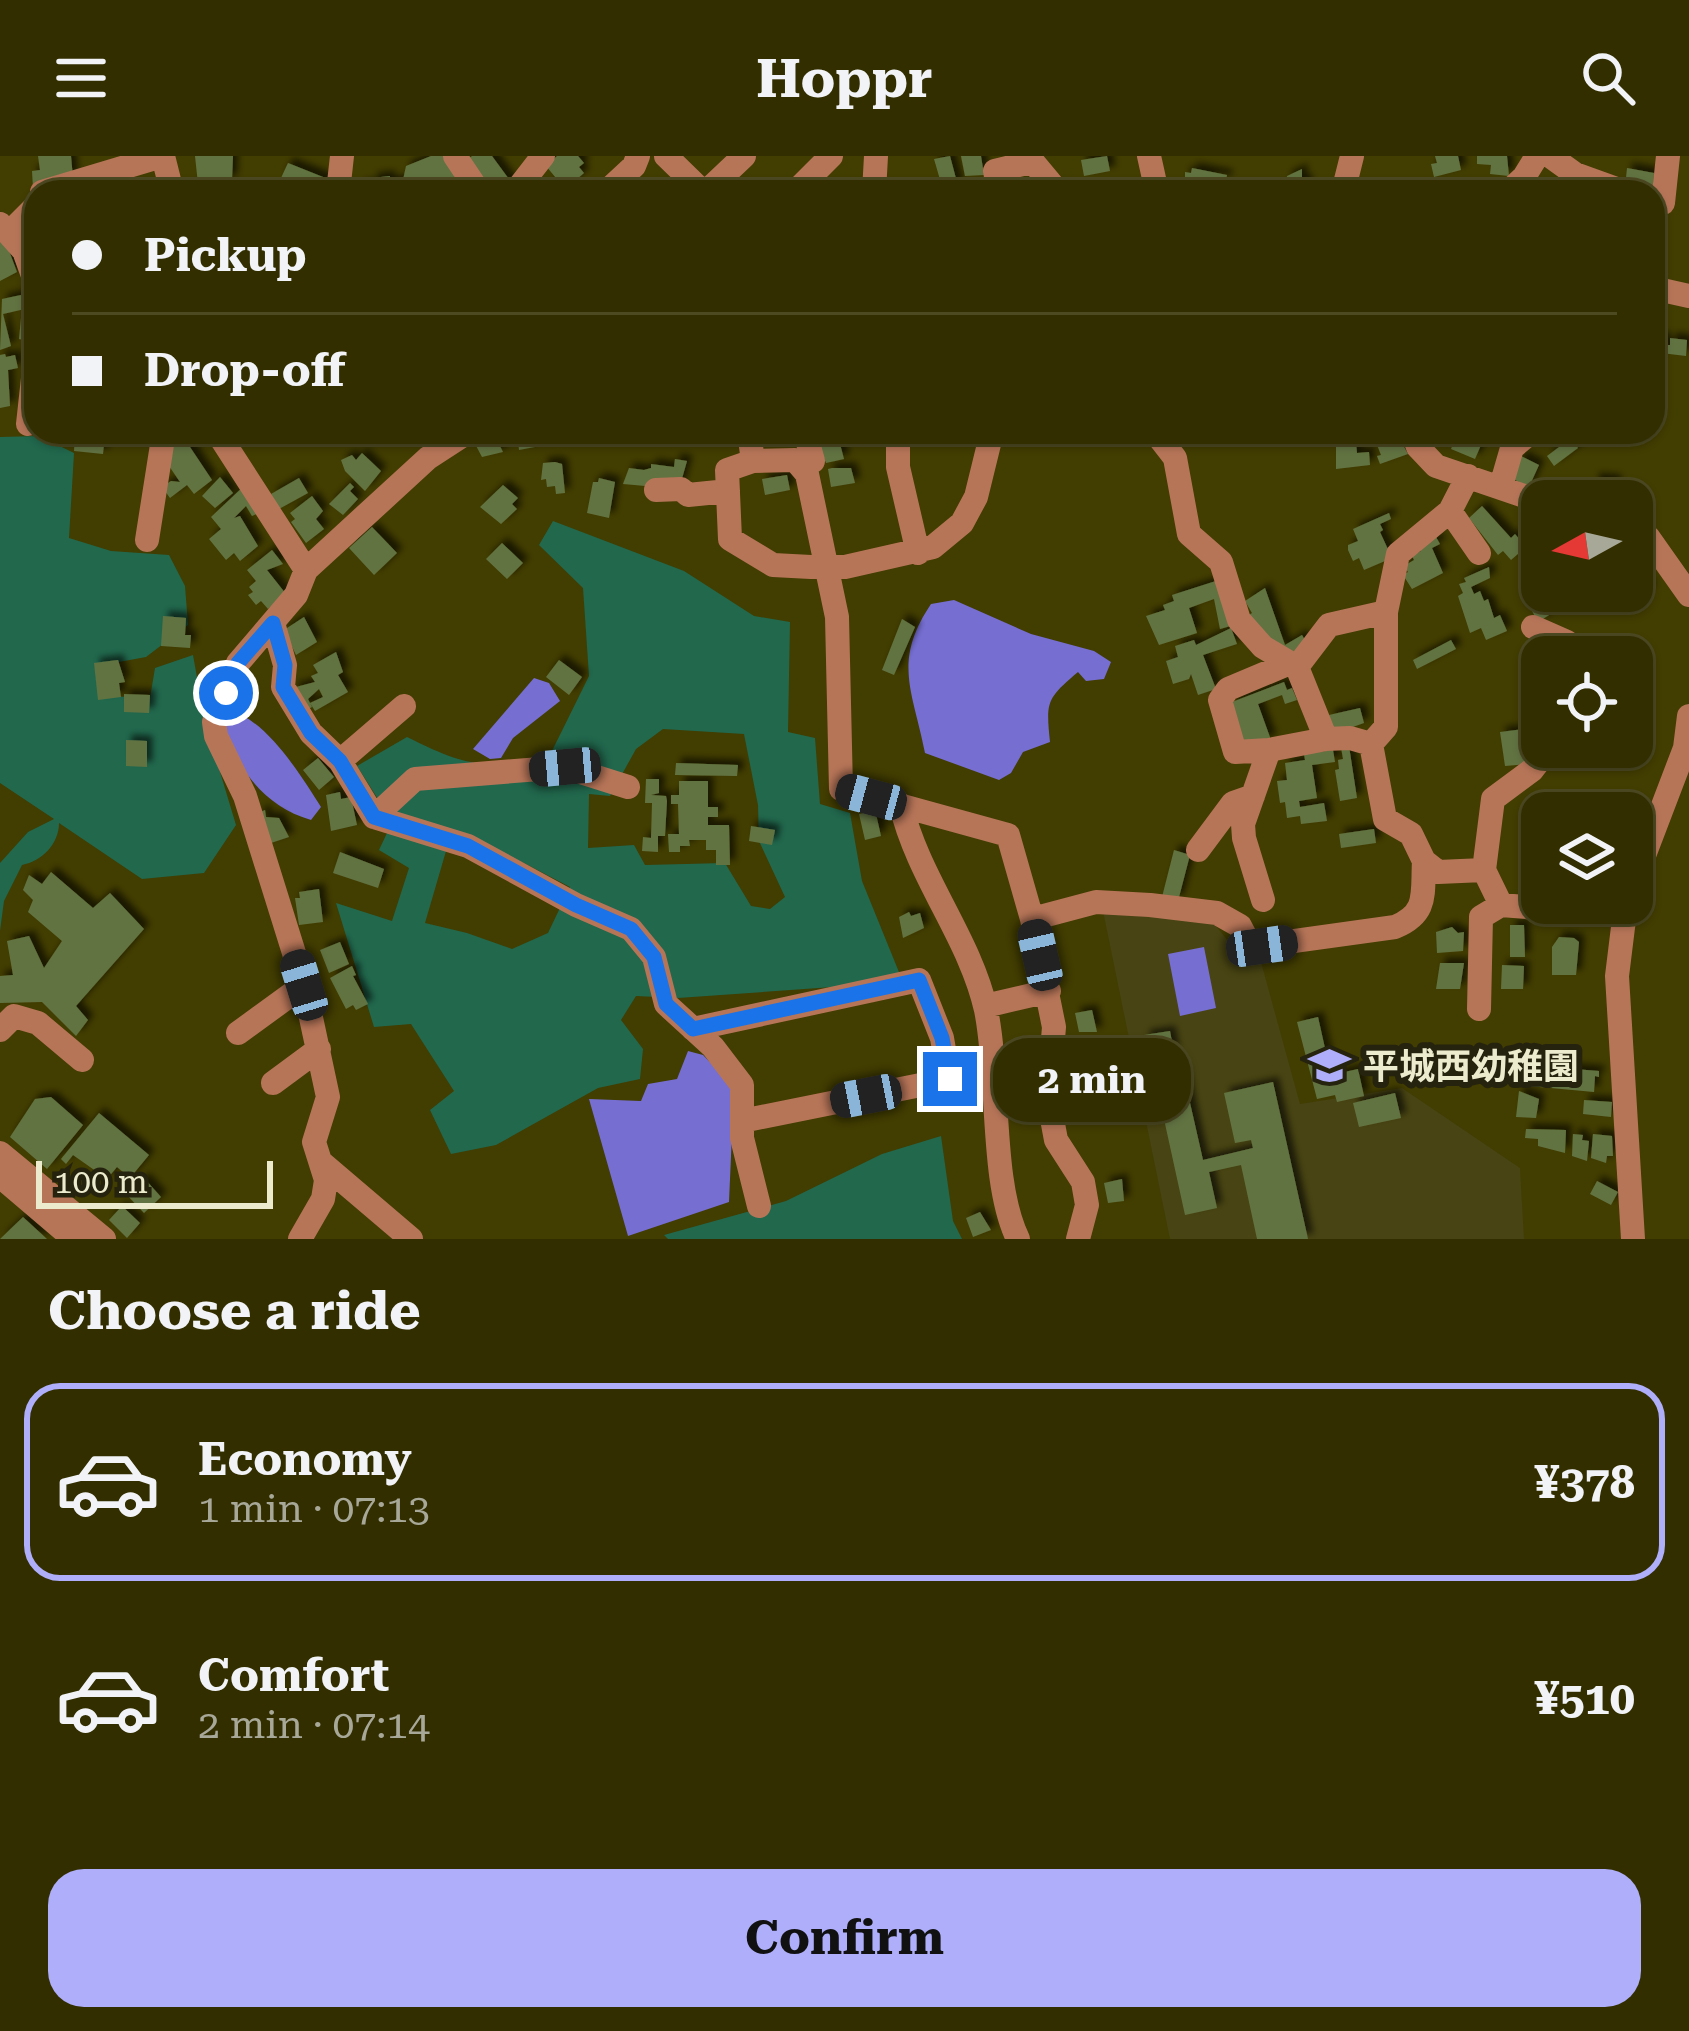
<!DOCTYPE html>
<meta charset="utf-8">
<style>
body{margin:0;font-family:"Roboto Serif","Noto Sans JP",serif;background:#3d3a0f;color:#f1f3f6;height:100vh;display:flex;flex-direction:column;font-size:45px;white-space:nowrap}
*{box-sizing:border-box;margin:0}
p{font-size:39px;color:#a8a899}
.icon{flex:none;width:66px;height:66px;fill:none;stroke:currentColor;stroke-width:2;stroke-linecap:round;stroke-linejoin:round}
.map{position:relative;height:1083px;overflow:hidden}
.panel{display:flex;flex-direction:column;background:#322e00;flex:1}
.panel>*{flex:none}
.hud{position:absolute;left:24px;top:24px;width:1641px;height:264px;border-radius:36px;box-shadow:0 3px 9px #0004,0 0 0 3px #4d4a22;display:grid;align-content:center;height:264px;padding:0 48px;background:#322e00}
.needle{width:78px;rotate:262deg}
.tools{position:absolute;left:1521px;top:324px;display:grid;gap:24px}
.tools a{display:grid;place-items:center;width:132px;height:132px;border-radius:24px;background:#322e00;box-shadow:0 3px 9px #0004,0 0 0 3px #4d4a22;font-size:60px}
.scale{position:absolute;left:36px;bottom:30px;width:237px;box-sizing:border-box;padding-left:12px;border:6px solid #ecebce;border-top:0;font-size:33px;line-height:42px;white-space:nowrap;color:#ecebce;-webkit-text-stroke:9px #25230d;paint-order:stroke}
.end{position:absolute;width:54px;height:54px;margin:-27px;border:15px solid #1a73e8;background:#fff;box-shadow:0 0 0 6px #fff}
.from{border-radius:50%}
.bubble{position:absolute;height:84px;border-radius:36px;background:#322e00;box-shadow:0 3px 9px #0004,0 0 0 3px #4d4a22;font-size:39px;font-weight:700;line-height:84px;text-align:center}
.car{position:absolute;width:36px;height:72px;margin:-36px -18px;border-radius:15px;box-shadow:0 0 9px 3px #0007;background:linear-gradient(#222 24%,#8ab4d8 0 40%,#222 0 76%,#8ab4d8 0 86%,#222 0)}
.hud b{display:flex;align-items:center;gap:42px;height:114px;font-size:45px}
.hud b+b{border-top:3px solid #4d4a22}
.hud i{width:30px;height:30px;background:#f1f3f6}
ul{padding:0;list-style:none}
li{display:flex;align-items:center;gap:36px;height:198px;margin:0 24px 18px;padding:0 24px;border:6px solid transparent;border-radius:36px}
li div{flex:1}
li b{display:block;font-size:45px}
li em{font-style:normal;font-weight:700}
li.selected{border-color:#afaefa}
li>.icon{width:108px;height:108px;stroke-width:1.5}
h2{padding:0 48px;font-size:54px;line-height:144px}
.primary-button{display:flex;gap:24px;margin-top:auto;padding:24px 48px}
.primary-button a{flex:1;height:138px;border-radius:36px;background:#afaefa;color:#111;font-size:48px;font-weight:700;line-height:138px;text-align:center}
header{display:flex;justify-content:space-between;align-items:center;height:156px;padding:0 48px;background:#322e00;font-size:54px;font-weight:700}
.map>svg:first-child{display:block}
.built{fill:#484413}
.green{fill:#21684d;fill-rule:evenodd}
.water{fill:#766ed1}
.building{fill:#627342;filter:url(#shadow)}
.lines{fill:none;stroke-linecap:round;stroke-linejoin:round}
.minor{stroke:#b77558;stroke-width:24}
.route{stroke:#1a73e8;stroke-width:15}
.labels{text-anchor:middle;stroke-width:12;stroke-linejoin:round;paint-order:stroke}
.poi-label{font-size:36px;font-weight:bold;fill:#ecebce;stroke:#25230d;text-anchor:start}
</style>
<header><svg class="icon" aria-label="menu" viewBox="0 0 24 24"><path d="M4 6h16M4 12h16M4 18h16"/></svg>Hoppr<svg class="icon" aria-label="search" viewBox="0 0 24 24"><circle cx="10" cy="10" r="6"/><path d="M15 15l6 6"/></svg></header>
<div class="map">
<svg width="1689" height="1083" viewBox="0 0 1689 1083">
<defs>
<filter id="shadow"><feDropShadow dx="5.5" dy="-5.5" stdDeviation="3" flood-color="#0009"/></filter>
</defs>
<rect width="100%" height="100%" fill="#423d00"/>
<!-- built -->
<path class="built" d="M1103,755L1212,765L1241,801L1261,806L1300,948L1402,932L1520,1012L1524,1083H1170Z"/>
<!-- green -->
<path class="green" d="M39,280L74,297L69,382L111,395L169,399L185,430L188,469L146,501L108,508V540L150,542L155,512L193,499L205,566L236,669L204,717L142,723L59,667C59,688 42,705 22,709L4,745L0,775V707L28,676L54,663L0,627V281Z
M553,365L684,415L754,460L790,466L788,576L815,582L820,648L850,657L862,725L903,826L678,842L636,840L621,864L643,893L640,923L598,932L496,989L451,998L430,954L454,935L411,868L374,871L336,747L392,765L409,712L379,694L396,658L383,651L357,610L407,581C469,612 485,614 551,597L589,520L583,432L539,389ZM663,573L744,578L758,649L759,685L785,741L770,753L751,750L725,707L645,709L634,689L588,692L589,638L610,640L636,593ZM451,678L524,707L570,731L548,777L512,793L467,777L425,767Z
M941,980L953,1065L962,1083H668L664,1079L786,1045L882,998Z"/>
<!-- water -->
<path class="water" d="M954,444L1031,478L1094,495L1111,506L1104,523L1086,525L1078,516C1046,543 1046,546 1050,586L1023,596L1011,617L999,624L925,597C913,535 892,506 931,448Z
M534,522L549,527L560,545L513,582L501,602L490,603L473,593Z
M229,555C265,561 302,621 321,651L311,664C263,650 237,612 221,566Z
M1204,791L1216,852L1180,860L1168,798Z
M688,895L703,899L734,931L729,1046L628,1080L589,943L641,945L648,928L677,923Z"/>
<!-- building -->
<path class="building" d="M38,0H71L73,22L33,32L32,15L40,14Z
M195,0H233L232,24L211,27V30H234V36H206L205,27L198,28Z
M431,0H449L455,22L414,34L412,28L404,30L405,36H361L360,29L373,28L372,22L390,20V26L403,24L406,10Z
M472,0H492L514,30L506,36H485L468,3Z
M557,0H578L584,7L579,11L584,17L562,36H556L549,28L556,22L546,10Z
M950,0L958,30L943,34L934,3Z
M961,0H981L984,19L965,20Z
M1107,0L1110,15L1084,20L1081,4Z
M1435,0H1458L1461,14L1434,21L1431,8L1437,7Z
M1477,0H1507L1509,20L1490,18L1491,9L1477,8Z
M288,7L328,23L326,27L331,29L328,36H311L281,22Z
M1192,12L1227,19L1226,25L1210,23L1209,36H1185V16L1191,17Z
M1627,12L1654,17L1653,36L1633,31L1634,26L1626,22Z
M1302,13V23L1307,24L1306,36H1285L1287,20Z
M5,84L17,116L0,125V86Z
M25,137H33L36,164L33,183L28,185L19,183L21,162H26Z
M21,139L25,153L3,158L11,190L0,194L2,143Z
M1653,180L1665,182V189H1670V182L1687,184L1686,200L1653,196Z
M5,198L6,201L15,199L18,212L8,214L10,250L0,252V199Z
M75,276L101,282V276H126L125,286L104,289L103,298L74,295Z
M180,276L212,324L194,338L187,329L170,342L162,331L171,325L180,326L169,310L173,282Z
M484,276L494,278L503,296L482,301L474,286Z
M517,276H576L577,283L519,294Z
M1336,276H1355L1357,297L1369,296L1370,309L1336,313Z
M1372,276H1396L1408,298L1380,308L1377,300L1381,299Z
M1457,279L1481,289L1475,303L1451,293Z
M1571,282L1578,292L1554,310L1547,300Z
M839,284L844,303L826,307L819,289Z
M362,297L381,315L365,335L345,315L341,304L352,299L356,304Z
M1521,300L1539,309L1529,331L1511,322Z
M675,303L687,305L679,333L623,328L629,312L644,314L651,312V308L674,311Z
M555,306L562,308L565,337L556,338L555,330L547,331L546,323L541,324L543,307Z
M832,312H851L855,327L831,331L828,313Z
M787,319L790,334L765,339L762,323Z
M220,321L233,337L215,352L202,340Z
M299,322L308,337L279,353L271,338Z
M599,322L615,326L609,362L587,357L593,326H598Z
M1594,322L1616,324L1614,345H1593Z
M350,327L354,331L350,335L358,343L343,359L329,348Z
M503,329L518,342L512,348L517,353L501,368L480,351Z
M244,330L261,356L252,360L246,350L234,362L240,360L258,390L240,405L234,397L226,404L209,383L221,373L211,361Z
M312,340L323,355L316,363L324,373L306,387L291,366L295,363L290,357Z
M1482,350L1511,382L1515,378L1526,391L1511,404L1503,395L1498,399L1469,362Z
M1389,357L1391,363L1380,368L1383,374L1380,376L1392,402L1364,414L1359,402L1353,405L1348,394V389L1358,385L1353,373Z
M372,371L397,397L374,419L349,392Z
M1436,381L1440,388L1432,392L1443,417L1412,433L1403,419L1408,416L1404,410L1414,404L1412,400L1421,395L1419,392Z
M502,387L523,407L507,423L486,403Z
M272,394L283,408L267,414L286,438L268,453L261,445L256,449L248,439L253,436L249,431L256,425L247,414Z
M1489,411L1490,422L1471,431L1474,438L1480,435L1484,445L1488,443L1494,462L1500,459L1507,475L1486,484L1481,472L1470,477L1458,440L1463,437L1459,428L1466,426L1464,422Z
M1632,411L1650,433L1633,448L1623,435H1632Z
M1219,424L1234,469L1220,473L1214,443L1189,452L1197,477L1159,489L1146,460L1165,454L1163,449L1174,445L1172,439Z
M1265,432L1285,489L1302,479L1309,491L1289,503L1246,461L1252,457L1245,445Z
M1541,435L1554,456L1538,466L1526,444Z
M163,460L186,462L185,479H191L190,492L161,490Z
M304,461L317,486L296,499L284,474Z
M902,463L915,471L894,519L882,514Z
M1231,472L1237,488L1203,499L1216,533L1198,539L1191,518L1189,523L1173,528L1166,505L1178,501L1175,490L1194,484L1196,489Z
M1451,484L1456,493L1417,513L1413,504Z
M336,496L343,516L338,519L348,536L315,555L310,547L323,541L319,533L308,543L312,551L305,555L292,532L315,526L311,520L318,517L313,509Z
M118,504L125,526L119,527L121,541L98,544L94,507Z
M559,504L582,521L569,539L546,521Z
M1284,526L1287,534L1292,532L1297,544L1285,548L1282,539L1258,548L1271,584L1241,591L1232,546Z
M124,538L150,539L149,557L124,556Z
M1360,552L1364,567L1333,578L1329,559Z
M1524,573L1528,608L1505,610L1500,576Z
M126,584L147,585V611L126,610Z
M1349,590L1357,642L1340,645L1335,614L1339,613L1338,604L1343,603L1341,591Z
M1333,594L1335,606L1312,609L1317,642L1299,645L1300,651L1324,647L1327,665L1301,668L1300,660L1287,662L1285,646L1280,647L1277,625L1287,624L1285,607L1305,604L1304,598Z
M318,602L334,621L319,634L303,614Z
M676,607L738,609L737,620L675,619Z
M646,623H659V637L651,639L666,640L667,645L665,680H658V696L642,695L643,681L651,682L652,647H645Z
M679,625H708V651H718V661H708V669H729L730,709H716V694H706V684H689L690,690H680V696H669L668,678H679L678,648H671V639H679Z
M340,636L341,643L351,641L357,669L331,675L326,639Z
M265,654L266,661L279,662L289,681L268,688L258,657Z
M869,656L876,658L881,680L865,684L859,658Z
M751,670L775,674L772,689L749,685Z
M1374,673L1376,687L1341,692L1339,678Z
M1174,694L1190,699L1178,745L1162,741Z
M340,696L384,713L378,732L333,717Z
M51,716L93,752L110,737L144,773L76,850L88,864L76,880L42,846L0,847V820L13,819L7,785L29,780L44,812L62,785L28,756L33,744L23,734L29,719L42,728Z
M319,733L323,766L299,769L295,742H300L299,736Z
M909,756L911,760L920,757L924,772L903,782L899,761Z
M1510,769H1524L1525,801H1510Z
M1452,771L1458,777L1464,776L1463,795L1437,797L1436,776Z
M1559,781L1574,782L1579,786L1576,819H1552V791Z
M340,786L349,808L329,817L320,794Z
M1440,807H1464L1460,833H1436Z
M1502,809L1524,810L1523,833H1501Z
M352,810L356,819L353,820L368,848L356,854L353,849L346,853L330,822Z
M1092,854L1097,876H1079L1075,857Z
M1318,861L1331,919L1358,913L1364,940L1337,946L1335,939L1317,943L1297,866Z
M1170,875L1174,896L1147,897L1144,879Z
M1525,909L1599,915V921L1595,920L1594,936L1529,930L1530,917H1525Z
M1183,916L1203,1004L1253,992L1251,984L1235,987L1224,937L1273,926L1308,1083H1257L1241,1009L1209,1016L1217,1052L1185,1059L1155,922Z
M1519,935L1539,943L1536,962L1516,961Z
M1395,937L1401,962L1359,971L1353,947Z
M51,941L83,969L47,1013L10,981L35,943Z
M1584,944L1612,946L1611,961L1583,958Z
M99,957L149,999L130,1022L117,1011L107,1023L73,999L66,1008L61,1003Z
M1526,973L1566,974L1565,997L1538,990V983L1525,982Z
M1573,978L1583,979L1582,984L1589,985L1587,1005L1572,1000Z
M1593,978L1612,980L1613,1000H1607L1606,1007L1591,1002Z
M144,1022L161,1041L144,1057L127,1039Z
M1122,1023L1124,1045L1108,1047L1104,1027Z
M1597,1025L1618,1036L1611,1049L1590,1038Z
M122,1050L140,1067L127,1082L109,1064Z
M980,1056L991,1074L973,1081L966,1062Z
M23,1061L47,1083H0Z"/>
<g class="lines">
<!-- minor -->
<path class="minor" d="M163,0L172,36
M455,0L479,36
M666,0L703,36
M1028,0L1058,36
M1149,0L1157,36
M1550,0L1575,18L1625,36
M42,36L162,0
M338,36L342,0
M515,36L543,0
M606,36L634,10L638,0
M706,36L744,0
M795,36L831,0
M874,36L876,0
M999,36L995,15L1031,6
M1343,36L1352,0
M1508,36L1524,21L1537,0
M1653,47H1663L1668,0
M0,68L24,95L36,128
M10,76L36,50
M1653,132L1689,140
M28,268L36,195
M217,276L306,414
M749,276L753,305L727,314L730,383L773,409L811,411H845L933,391L962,367L976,341L992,276
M805,276L813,305
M898,276V311L918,397
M1162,276L1161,284L1175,302L1189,378L1221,406L1239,464L1263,491L1297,511L1326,583L1350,582L1371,588
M1412,276L1418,291L1436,310L1542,346
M753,305L795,304L807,318L837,461L841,633L1008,679L1032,763L1054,871L1048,941L1056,984L1083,1026L1087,1049L1078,1083
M1468,320L1450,355L1398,398L1386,456V571L1371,588L1385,663L1411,678L1424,705L1438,716L1484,714L1501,749L1624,759
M1501,330L1512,292L1531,276
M656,334L681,333L688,339L728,335
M1450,355L1479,397
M1632,377L1648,381L1689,439
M147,384L164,276
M273,467L285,509L283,531L311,577L340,605L374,661L468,690L576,749L631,773L654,801L666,848L713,891L742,929V982L759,1050
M1533,471L1567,486L1575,501
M1290,507L1228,533L1220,544L1235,596L1269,594L1326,583
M1297,511L1329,469L1386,456
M340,605L404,550
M901,649C918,722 970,782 986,854C1000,922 990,1026 1018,1083
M374,661L415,623L565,611L628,631
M1198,694L1233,647L1253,640
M1484,714L1493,643L1532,614L1550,591
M1632,731L1685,592L1689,560
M1263,744L1244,682L1243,668L1269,594
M1626,747L1617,820L1633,1083
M1032,763L1096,746L1150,749L1217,757L1240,770L1251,791L1395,771C1429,757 1422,737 1424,705
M985,850L1049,835
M1479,853L1481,761L1501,749
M693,873L919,824L942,882L949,923
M0,874L14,860L38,867L82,904
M238,877L304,829
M273,927L319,893
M742,965L995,914
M0,997L104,1083
M323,1008L411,1083
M0,1020L74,1083
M300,1083L323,1043L326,1024L314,986L328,941L304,829L245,640L216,580L214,566L238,507L296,439L306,414L428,302L468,276"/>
</g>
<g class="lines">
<!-- route -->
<path class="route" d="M226,537L238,507L273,467L285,509L283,531L311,577L340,605L374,661L468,690L576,749L631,773L654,801L666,848L693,873L919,824L942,882L950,923"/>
</g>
<!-- icons -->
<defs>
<symbol id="school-bare" viewBox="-9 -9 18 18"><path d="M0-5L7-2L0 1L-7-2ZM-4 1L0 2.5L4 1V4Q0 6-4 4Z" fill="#afaefa" stroke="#25230d" stroke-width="2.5" paint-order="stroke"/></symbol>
</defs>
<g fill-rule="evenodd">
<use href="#school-bare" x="1300" y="880" width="59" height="59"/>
</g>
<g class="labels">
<!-- poi labels -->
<g class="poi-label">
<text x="1363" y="923">平城西幼稚園</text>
</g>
</g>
</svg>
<div class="tools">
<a><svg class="needle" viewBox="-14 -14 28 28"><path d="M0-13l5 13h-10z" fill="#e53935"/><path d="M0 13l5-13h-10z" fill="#a8a899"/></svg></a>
<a><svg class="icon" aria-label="locate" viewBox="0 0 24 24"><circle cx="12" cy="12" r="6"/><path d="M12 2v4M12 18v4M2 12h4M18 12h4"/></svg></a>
<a><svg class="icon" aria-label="layers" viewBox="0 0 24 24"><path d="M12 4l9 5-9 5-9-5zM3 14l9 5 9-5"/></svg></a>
</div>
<div class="scale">100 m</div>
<i class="end from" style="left:226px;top:537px"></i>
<i class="end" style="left:950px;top:923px"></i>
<div class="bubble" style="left:993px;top:882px;width:198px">2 min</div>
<i class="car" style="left:565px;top:611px;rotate:265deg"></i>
<i class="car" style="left:871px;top:641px;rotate:285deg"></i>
<i class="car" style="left:1262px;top:790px;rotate:82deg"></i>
<i class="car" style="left:1040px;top:799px;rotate:347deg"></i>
<i class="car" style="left:304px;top:829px;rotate:343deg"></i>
<i class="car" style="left:866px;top:940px;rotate:259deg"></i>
<div class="hud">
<b><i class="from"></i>Pickup</b>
<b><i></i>Drop-off</b>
</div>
</div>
<section class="panel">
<h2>Choose a ride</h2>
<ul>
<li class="selected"><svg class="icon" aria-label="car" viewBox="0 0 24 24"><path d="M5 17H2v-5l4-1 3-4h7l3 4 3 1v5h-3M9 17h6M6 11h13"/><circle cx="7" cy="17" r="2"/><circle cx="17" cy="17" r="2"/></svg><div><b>Economy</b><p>1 min · 07:13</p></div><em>¥378</em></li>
<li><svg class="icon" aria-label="car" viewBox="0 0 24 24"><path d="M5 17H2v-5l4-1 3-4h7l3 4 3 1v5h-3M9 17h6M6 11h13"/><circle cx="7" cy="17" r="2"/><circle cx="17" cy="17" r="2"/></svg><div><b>Comfort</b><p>2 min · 07:14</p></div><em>¥510</em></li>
</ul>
<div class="primary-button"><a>Confirm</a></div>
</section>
